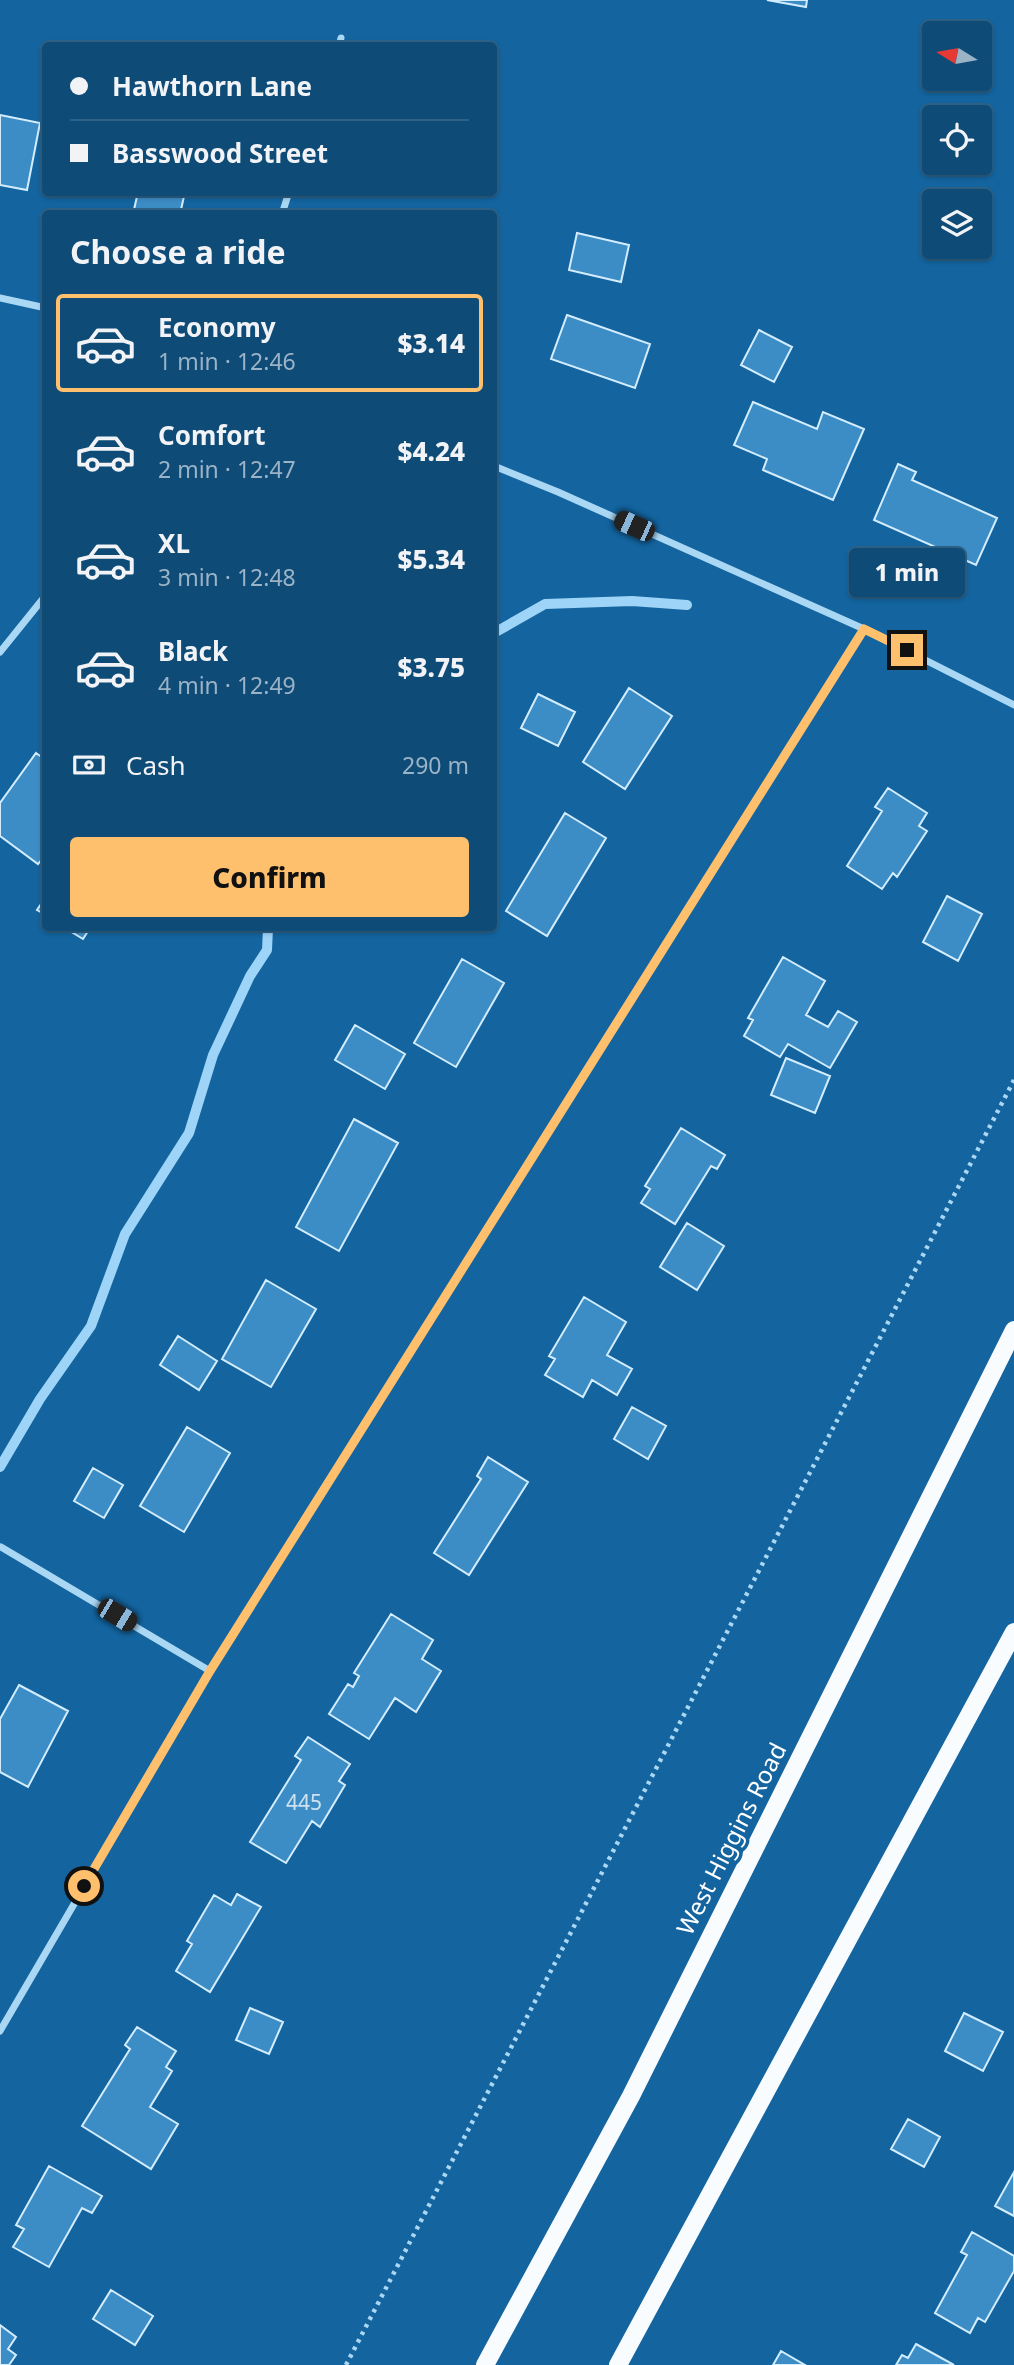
<!DOCTYPE html>
<meta charset="utf-8">
<style>
body{margin:0;font-family:"Noto Sans",sans-serif;background:#17527c;color:#f1f3f6;height:100vh;display:flex;flex-direction:column;font-size:26px;white-space:nowrap}
*{box-sizing:border-box;margin:0}
p{font-size:23px;color:#9bb3c6}
.icon{flex:none;width:38px;height:38px;fill:none;stroke:currentColor;stroke-width:2;stroke-linecap:round;stroke-linejoin:round}
.map{position:relative;flex:1;overflow:hidden}
.drawer{position:absolute;left:42px;top:210px;width:455px;height:721px;display:flex;flex-direction:column;background:#0e4b77;border-radius:7px;box-shadow:0 2px 5px #0004,0 0 0 2px #2e6389}
.drawer>*{flex:none}
.banner{position:absolute;left:42px;top:42px;width:455px;height:154px;border-radius:7px;box-shadow:0 2px 5px #0004,0 0 0 2px #2e6389;display:grid;align-content:center;height:154px;padding:0 28px;background:#0e4b77}
.needle{width:46px;rotate:281deg}
.tools{position:absolute;left:922px;top:21px;display:grid;gap:14px}
.tools a{display:grid;place-items:center;width:70px;height:70px;border-radius:7px;background:#0e4b77;box-shadow:0 2px 5px #0004,0 0 0 2px #2e6389;font-size:35px}
.end{position:absolute;width:32px;height:32px;margin:-16px;border:9px solid #ffc06e;background:#111;box-shadow:0 0 0 4px #111}
.from{border-radius:50%}
.bubble{position:absolute;height:49px;border-radius:7px;background:#0e4b77;box-shadow:0 2px 5px #0004,0 0 0 2px #2e6389;font-size:23px;font-weight:800;line-height:49px;text-align:center}
.car{position:absolute;width:21px;height:42px;margin:-21px -10px;border-radius:9px;box-shadow:0 0 5px 2px #0007;background:linear-gradient(#222 24%,#8ab4d8 0 40%,#222 0 76%,#8ab4d8 0 86%,#222 0)}
.banner b{display:flex;align-items:center;gap:24px;height:66px;font-size:26px}
.banner b+b{border-top:2px solid #2e6389}
.banner i{width:18px;height:18px;background:#f1f3f6}
ul{padding:0;list-style:none}
li{display:flex;align-items:center;gap:21px;height:98px;margin:0 14px 10px;padding:0 14px;border:4px solid transparent;border-radius:7px}
li div{flex:1}
li b{display:block;font-size:26px}
li em{font-style:normal;font-weight:800}
li.on{border-color:#ffc06e}
li>.icon{width:63px;height:63px;stroke-width:1.5}
h2{padding:0 28px;font-size:32px;line-height:84px}
.pay{display:flex;align-items:center;gap:18px;height:77px;padding:0 28px;font-size:26px}
.pay p{margin-inline-start:auto}
.primary-button{display:flex;gap:14px;margin-top:auto;padding:14px 28px}
.primary-button a{flex:1;height:80px;border-radius:7px;background:#ffc06e;color:#111;font-size:28px;font-weight:800;line-height:80px;text-align:center}
.map>svg:first-child{display:block}
.lines{fill:none;stroke-linecap:round;stroke-linejoin:round}
.stream{stroke:#9dd4f7;stroke-width:10}
.building{fill:#3c8dc5;stroke:#d3edfe;stroke-width:2}
.path{stroke:#aad7f4;stroke-width:4.5;stroke-dasharray:3.5 5;stroke-linecap:butt}
.minor{stroke:#aad7f4;stroke-width:7}
.primary{stroke:#f8fcff;stroke-width:18}
.route{stroke:#ffc06e;stroke-width:9}
.labels{text-anchor:middle;stroke-width:7;stroke-linejoin:round;paint-order:stroke}
.number-label{font-size:21px;fill:#cee2f0}
.street-label{font-size:24px;fill:#fff;stroke:#13649f}
</style>
<div class="map">
<svg width="1014" height="2365" viewBox="0 0 1014 2365">
<rect width="100%" height="100%" fill="#13649f"/>
<g class="lines">
<!-- stream -->
<path class="stream" d="M494,633L545,604L632,601L687,605
M0,1467L40,1399L91,1326L125,1234L189,1133L213,1055L250,976L267,950L268,928"/>
</g>
<!-- building -->
<path class="building" d="M767,0H807L806,7Z
M0,115L40,123L27,190L0,185Z
M138,192H185L180,214H133Z
M577,233L629,245L621,282L569,270Z
M567,315L650,344L635,388L551,359Z
M759,330L792,347L774,382L741,365Z
M753,402L817,429L823,412L864,429L833,500L763,470L767,459L734,445Z
M898,464L916,472L912,480L997,518L976,565L874,520Z
M629,688L672,716L625,789L583,762Z
M538,694L575,712L558,746L521,728Z
M36,753L46,760V854L38,864L0,836V803Z
M888,788L927,813L919,826L927,831L897,877L893,873L882,889L847,866L882,811L875,807Z
M565,813L606,838L547,936L506,911Z
M947,896L982,914L958,961L923,942Z
M46,897V915L37,910Z
M65,928H90L83,939Z
M783,957L825,981L806,1015L828,1027L838,1011L857,1022L830,1068L788,1044L780,1057L744,1036L753,1020L748,1018Z
M462,959L504,983L456,1067L414,1043Z
M355,1025L405,1054L385,1089L335,1060Z
M786,1058L830,1076L815,1113L771,1095Z
M354,1119L398,1143L339,1251L296,1227Z
M681,1128L725,1155L717,1169L711,1166L675,1224L641,1203L650,1189L645,1186Z
M687,1223L724,1246L697,1290L660,1267Z
M266,1280L316,1309L271,1387L222,1359Z
M584,1297L626,1322L607,1355L632,1369L617,1395L592,1380L583,1397L545,1375L555,1359L549,1356Z
M178,1336L217,1361L199,1390L160,1365Z
M632,1407L666,1426L648,1459L614,1439Z
M187,1427L230,1453L184,1532L140,1506Z
M488,1457L528,1482L469,1575L434,1553L481,1479L477,1476Z
M93,1468L123,1485L104,1518L74,1501Z
M391,1614L433,1640L422,1659L441,1671L416,1712L395,1698L369,1739L329,1714L348,1684L353,1687L359,1676L354,1673Z
M19,1685L68,1711L28,1787L0,1772V1719Z
M308,1737L350,1764L339,1781L345,1785L320,1827L312,1821L286,1863L250,1842L301,1760L295,1756Z
M237,1894L261,1907L210,1992L176,1971L192,1944L187,1941L214,1895L231,1905Z
M250,2008L283,2022L269,2054L236,2040Z
M964,2013L1003,2032L983,2071L945,2051Z
M137,2027L176,2051L166,2067L172,2071L150,2107L178,2124L151,2169L82,2126L130,2049L125,2045Z
M908,2119L940,2137L924,2167L891,2149Z
M49,2166L102,2196L92,2213L82,2208L49,2267L13,2247L24,2229L16,2225Z
M1014,2172V2216L995,2206Z
M972,2232L1014,2256V2271L985,2322L978,2318L970,2333L935,2313L967,2255L961,2252Z
M111,2290L153,2316L135,2345L93,2319Z
M0,2325L16,2337L8,2349L16,2355L9,2365H0Z
M916,2344L954,2365H896L902,2355L908,2358Z
M781,2351L805,2365H773Z"/>
<g class="lines">
<!-- path -->
<path class="path" d="M346,2365L1014,1080"/>
<!-- minor -->
<path class="minor" d="M339,46L341,38
M282,214L289,192
M0,298L46,308
M494,466L558,492L864,629L1014,705
M0,652L46,595
M1,1547L210,1671
M0,2031L210,1671L864,629"/>
<!-- primary -->
<path class="primary" d="M485,2365L631,2096L1014,1330
M618,2365L1014,1632"/>
</g>
<g class="lines">
<!-- route -->
<path class="route" d="M84,1886L210,1671L864,629L907,650"/>
</g>
<g class="labels">
<!-- number labels -->
<g class="number-label">
<text x="304" y="1810">445</text>
</g>
<!-- street labels -->
<g class="street-label">
<text transform="translate(732 1839) rotate(-63)" y="8">West Higgins Road</text>
</g>
</g>
</svg>
<div class="tools">
<a><svg class="needle" viewBox="-14 -14 28 28"><path d="M0-13l5 13h-10z" fill="#e53935"/><path d="M0 13l5-13h-10z" fill="#9bb3c6"/></svg></a>
<a><svg class="icon" aria-label="locate" viewBox="0 0 24 24"><circle cx="12" cy="12" r="6"/><path d="M12 2v4M12 18v4M2 12h4M18 12h4"/></svg></a>
<a><svg class="icon" aria-label="layers" viewBox="0 0 24 24"><path d="M12 4l9 5-9 5-9-5zM3 14l9 5 9-5"/></svg></a>
</div>
<i class="end from" style="left:84px;top:1886px"></i>
<i class="end" style="left:907px;top:650px"></i>
<div class="bubble" style="left:849px;top:548px;width:116px">1 min</div>
<i class="car" style="left:634px;top:526px;rotate:294deg"></i>
<i class="car" style="left:117px;top:1615px;rotate:121deg"></i>
<div class="banner">
<b><i class="from"></i>Hawthorn Lane</b>
<b><i></i>Basswood Street</b>
</div>
<section class="drawer">
<h2>Choose a ride</h2>
<ul>
<li class="on"><svg class="icon" aria-label="car" viewBox="0 0 24 24"><path d="M5 17H2v-5l4-1 3-4h7l3 4 3 1v5h-3M9 17h6M6 11h13"/><circle cx="7" cy="17" r="2"/><circle cx="17" cy="17" r="2"/></svg><div><b>Economy</b><p>1 min · 12:46</p></div><em>$3.14</em></li>
<li><svg class="icon" aria-label="car" viewBox="0 0 24 24"><path d="M5 17H2v-5l4-1 3-4h7l3 4 3 1v5h-3M9 17h6M6 11h13"/><circle cx="7" cy="17" r="2"/><circle cx="17" cy="17" r="2"/></svg><div><b>Comfort</b><p>2 min · 12:47</p></div><em>$4.24</em></li>
<li><svg class="icon" aria-label="car" viewBox="0 0 24 24"><path d="M5 17H2v-5l4-1 3-4h7l3 4 3 1v5h-3M9 17h6M6 11h13"/><circle cx="7" cy="17" r="2"/><circle cx="17" cy="17" r="2"/></svg><div><b>XL</b><p>3 min · 12:48</p></div><em>$5.34</em></li>
<li><svg class="icon" aria-label="car" viewBox="0 0 24 24"><path d="M5 17H2v-5l4-1 3-4h7l3 4 3 1v5h-3M9 17h6M6 11h13"/><circle cx="7" cy="17" r="2"/><circle cx="17" cy="17" r="2"/></svg><div><b>Black</b><p>4 min · 12:49</p></div><em>$3.75</em></li>
</ul>
<div class="pay"><svg class="icon" aria-label="cash" viewBox="0 0 24 24"><path d="M3 7h18v10H3z"/><circle cx="12" cy="12" r="2"/></svg>Cash<p>290 m</p></div>
<div class="primary-button"><a>Confirm</a></div>
</section>
</div>
